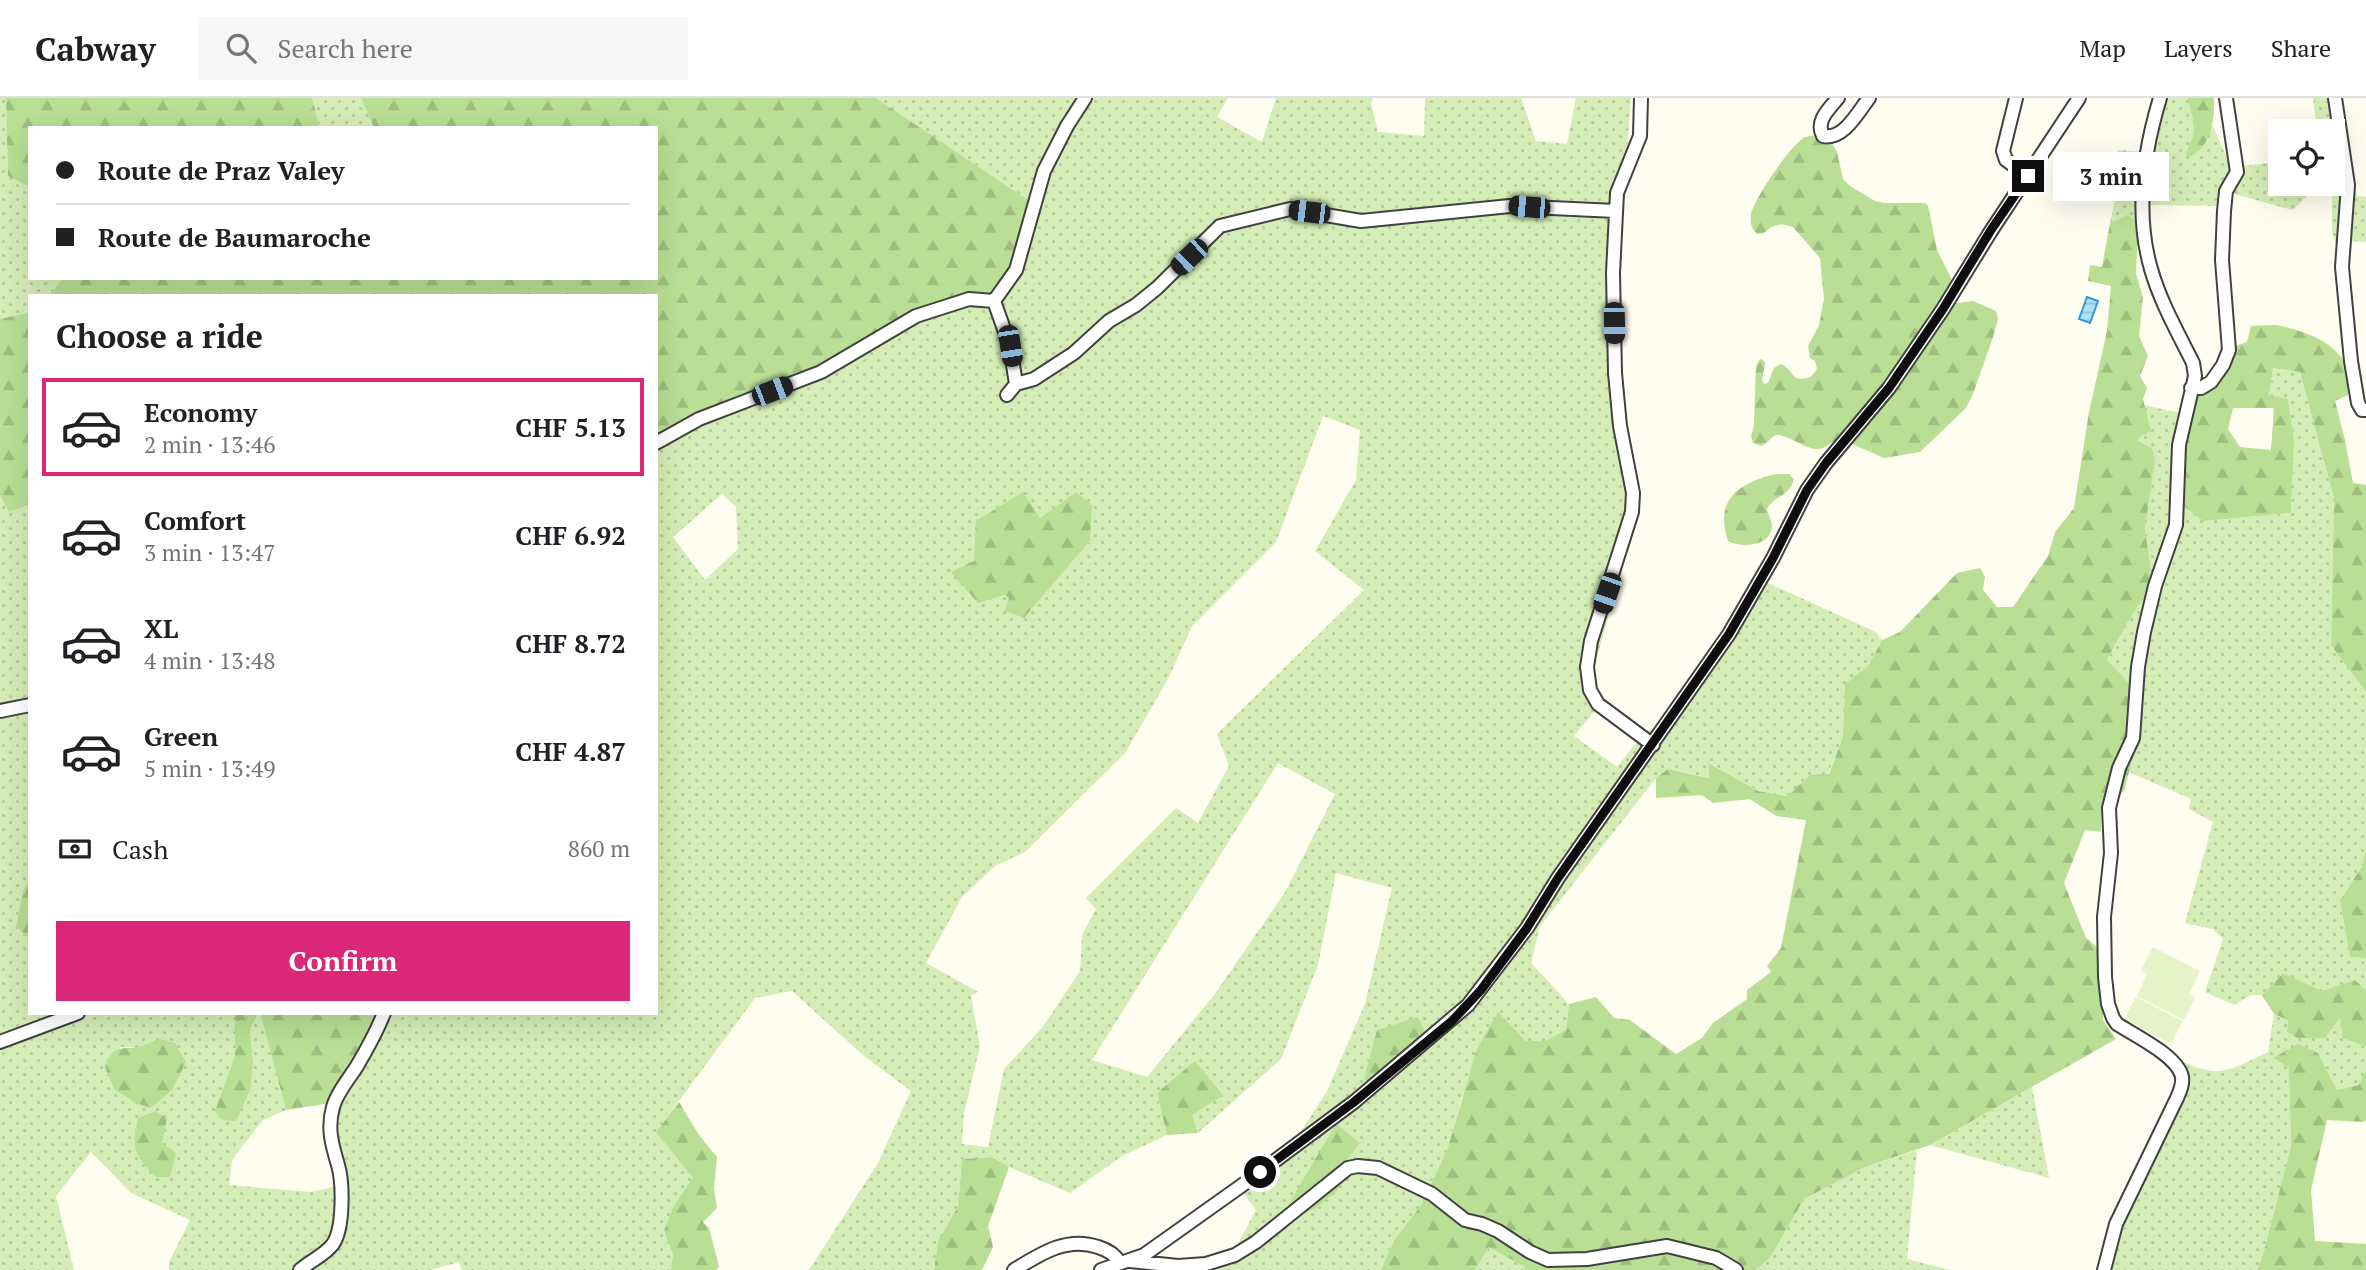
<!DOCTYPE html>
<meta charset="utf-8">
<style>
body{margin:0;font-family:"PT Serif",serif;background:#f6f6f6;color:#202124;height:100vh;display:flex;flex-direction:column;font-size:26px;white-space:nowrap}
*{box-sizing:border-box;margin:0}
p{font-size:23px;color:#757577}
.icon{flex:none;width:38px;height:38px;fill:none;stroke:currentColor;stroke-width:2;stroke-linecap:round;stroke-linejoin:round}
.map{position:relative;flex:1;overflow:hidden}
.drawer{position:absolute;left:28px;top:196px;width:630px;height:721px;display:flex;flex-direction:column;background:#fff;border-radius:0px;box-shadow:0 7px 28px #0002}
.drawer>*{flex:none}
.banner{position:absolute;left:28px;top:28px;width:630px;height:154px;border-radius:0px;box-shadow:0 7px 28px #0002;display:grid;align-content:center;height:154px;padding:0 28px;background:#fff}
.buttons{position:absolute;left:2268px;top:21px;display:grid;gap:14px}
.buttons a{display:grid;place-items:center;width:77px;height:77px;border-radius:0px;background:#fff;box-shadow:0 7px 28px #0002;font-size:35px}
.end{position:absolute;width:32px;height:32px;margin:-16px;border:9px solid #0e0e0e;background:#fff;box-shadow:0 0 0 4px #fff}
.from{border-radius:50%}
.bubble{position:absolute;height:49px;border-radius:0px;background:#fff;box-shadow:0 7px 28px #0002;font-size:23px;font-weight:800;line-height:49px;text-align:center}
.car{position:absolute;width:21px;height:42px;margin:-21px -10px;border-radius:9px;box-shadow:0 0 5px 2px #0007;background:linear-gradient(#222 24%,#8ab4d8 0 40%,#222 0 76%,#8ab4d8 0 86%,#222 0)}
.banner b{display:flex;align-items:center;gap:24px;height:66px;font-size:26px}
.banner b+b{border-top:2px solid #e0e0e0}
.banner i{width:18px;height:18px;background:#202124}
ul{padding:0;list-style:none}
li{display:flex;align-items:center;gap:21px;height:98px;margin:0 14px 10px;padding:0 14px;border:4px solid transparent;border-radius:0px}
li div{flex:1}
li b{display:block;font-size:26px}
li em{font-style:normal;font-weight:800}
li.on{border-color:#db2777}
li>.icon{width:63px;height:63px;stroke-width:1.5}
h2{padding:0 28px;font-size:32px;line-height:84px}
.pay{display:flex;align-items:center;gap:18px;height:77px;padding:0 28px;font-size:26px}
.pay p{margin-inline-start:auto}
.cta{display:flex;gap:14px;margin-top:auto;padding:14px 28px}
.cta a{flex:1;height:80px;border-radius:0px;background:#db2777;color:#fff;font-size:28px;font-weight:800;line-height:80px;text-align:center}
header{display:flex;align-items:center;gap:42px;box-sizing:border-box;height:98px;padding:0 35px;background:#fff;border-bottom:2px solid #e0e0e0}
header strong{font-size:33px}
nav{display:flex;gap:38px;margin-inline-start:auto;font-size:24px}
.search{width:490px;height:63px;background:#f6f6f6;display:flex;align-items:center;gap:18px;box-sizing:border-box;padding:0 24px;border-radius:0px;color:#757577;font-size:26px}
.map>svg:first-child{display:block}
.grass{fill:url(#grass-dots);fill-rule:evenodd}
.forest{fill:url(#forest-firs);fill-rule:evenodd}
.pitch{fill:#e6f3c8}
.water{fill:url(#water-rules);stroke:#319ad8;stroke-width:2}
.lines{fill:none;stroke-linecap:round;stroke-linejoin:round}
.minor-casing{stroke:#414141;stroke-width:16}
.minor{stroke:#fff;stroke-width:12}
.route{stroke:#0e0e0e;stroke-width:9}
</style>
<header>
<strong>Cabway</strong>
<div class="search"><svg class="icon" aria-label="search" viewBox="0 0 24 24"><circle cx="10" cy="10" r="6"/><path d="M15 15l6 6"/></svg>Search here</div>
<nav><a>Map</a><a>Layers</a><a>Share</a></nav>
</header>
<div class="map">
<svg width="2366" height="1172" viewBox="0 0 2366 1172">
<defs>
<pattern id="grass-dots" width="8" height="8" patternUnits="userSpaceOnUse" patternTransform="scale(1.75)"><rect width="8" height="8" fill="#d4edb6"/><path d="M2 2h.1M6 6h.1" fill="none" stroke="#b5ca9b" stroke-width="1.8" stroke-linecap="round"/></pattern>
<pattern id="forest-firs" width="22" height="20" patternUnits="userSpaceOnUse" patternTransform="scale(1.75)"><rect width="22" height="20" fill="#b8df94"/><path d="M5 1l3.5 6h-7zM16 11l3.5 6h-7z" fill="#9dbe7e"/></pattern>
<pattern id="water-rules" width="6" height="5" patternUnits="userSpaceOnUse" patternTransform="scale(1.75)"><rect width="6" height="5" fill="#b0e1fb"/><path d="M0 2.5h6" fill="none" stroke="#96c0d6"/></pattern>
</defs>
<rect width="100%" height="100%" fill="#fffcf0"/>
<!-- grass -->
<path class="grass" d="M0,0H6L8,78L30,89V180H63L49,198H30V214L0,221Z
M312,0H361L374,30H320Z
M876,0H1228L1217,19L1262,44L1276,0H1373L1371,5L1378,34L1424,38L1425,0H1521L1536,43L1567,46L1576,0H1631L1618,171L1619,265L1637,419L1594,569L1592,583L1602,604L1574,638L1617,669L1646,633L1656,630L1766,484L1876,534L1882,542L1868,568L1845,587L1843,638L1828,676L1810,677L1787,698L1758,693L1710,665V680L1669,671L1656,680L1540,828L1531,865L1569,906L1566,932L1545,943H1526L1498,915L1462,999L1448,1049L1422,1106L1394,1142L1381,1172H1185L1234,1153L1256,1112L1236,1086L1296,1041L1327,993L1365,906L1392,790L1336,775L1318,867L1281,961L1198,1035L1192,1018L1157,995L1167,1037L1122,1058L1070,1095L1009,1069L992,1059L962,1061L958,1108L938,1145L934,1172H809L878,1065L911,993L864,958L792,893L755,900L656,1034L694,1080L673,1109L664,1133L673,1157L671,1172H462L459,1164L431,1172H169V1164L190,1122L131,1095L91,1054L56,1098L74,1172H0V397L9,414L30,406V780L23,792L16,828L30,842V915H235V958L227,983L253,964L250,931L260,915L286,1012L263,1022L232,1062L229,1087L311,1094L334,1089L327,1040L338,1004L378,915H656V345L1034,106ZM1323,318L1360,332L1356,382L1315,453L1364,492L1217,636L1229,668L1198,725L1176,710L1086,800L1096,811L1082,837L1080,873L1042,930L1004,971L988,1049L962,1046L964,1015L980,948L971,898L978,894L926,865L962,799L995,768L1025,754L1125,655L1168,581L1192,528L1276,444ZM1022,394L1040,420L1076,394L1090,443L1024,520L1009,500L951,475L974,464ZM722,396L736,409L738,451L705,482L673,439ZM1278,665L1335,696L1284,796L1214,897L1147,979L1092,962ZM120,949H141L136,1005Z
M2156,0H2200L2231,69L2280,64V86H2333V33H2317L2313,0H2341L2357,98L2366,99V144L2351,143L2339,157L2332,134V97L2326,89L2312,93L2293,112L2230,95L2218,108L2148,107L2138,126L2110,125L2119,82L2118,52L2144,54Z
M2273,270L2300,274L2334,400L2331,547L2366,594V751L2362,768L2340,803L2350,859L2366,860V892L2355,882L2322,894L2283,875L2262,897H2250L2234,907L2205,894L2223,841L2213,831L2185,825L2213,724L2189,711L2191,701L2129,674L2142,627L2107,562L2128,523L2147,496L2151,472L2145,430L2155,364L2137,343L2141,338L2151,333L2144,307L2179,315L2187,320L2182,407L2203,423L2291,415L2294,342L2288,301L2269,298Z
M2274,916L2288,922L2287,934L2297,940H2325L2340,920L2343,940L2366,949V972L2360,987L2337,992L2318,955L2274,961L2289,970L2291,1048L2264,1153L2257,1172H2099L2101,1154L2120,1099L2170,1023L2185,986L2173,959C2218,982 2226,974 2268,954Z
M2032,989L2049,1080L1930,1047Z
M1917,1052L1907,1161L1950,1172H1756L1770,1160L1804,1101L1865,1069Z
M1489,1149L1526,1169L1525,1172H1475Z"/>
<!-- forest -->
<path class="forest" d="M6,0H312L320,30H30V89L8,78Z
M361,0H876L1034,106L1016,172L994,203L947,207L821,274L656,345V198H49L63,180H656V30H374Z
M2188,0H2214C2215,21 2211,49 2190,59L2186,57C2187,49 2192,43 2194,35C2195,24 2190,11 2188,0Z
M1816,37L1833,47L1837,54L1843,81L1850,88L1875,103L1884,105H1925L1928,108L1937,152L1951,180L1954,203L1957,205L1973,203L1996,213L1998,221L1993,239L1973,296L1966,310L1920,354L1884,360L1841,341C1832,342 1825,352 1816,351C1804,351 1783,333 1774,338C1769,341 1767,346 1761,348L1753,345L1751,338L1754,327L1756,268L1760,261L1763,262L1765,265L1762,282L1764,286L1768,285L1774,270L1781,266C1796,273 1789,285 1811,279L1817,271L1815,263L1810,260L1808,248L1819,227L1824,201L1820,160L1793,129L1782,126L1771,129L1764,135L1757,136C1751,130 1750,125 1751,116C1754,101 1791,46 1805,39C1806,39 1815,37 1816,37Z
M2128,117L2138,126L2136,176L2143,199L2139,238L2148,258L2140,278L2147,290L2143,301L2151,333L2141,338L2137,343L2152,350L2155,364L2145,430L2151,472L2147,496L2128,523L2107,562L2139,596L2142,627L2124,693L2101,711V734L2085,732L2064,785L2086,840L2101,852L2103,922L2116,941L1930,1047L1865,1069L1804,1101L1770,1160L1756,1172H1525V1169L1489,1149L1475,1172H1381L1394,1142L1422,1106L1448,1049L1477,951L1498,914L1526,943H1545L1566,932L1569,906L1596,899L1614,920L1630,922L1676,956L1702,940L1713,925L1747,901V892L1771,874L1767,868L1781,850L1806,722L1776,718L1750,701L1713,705L1702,697L1656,700V680L1668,671L1709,680V665L1758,693L1787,698L1810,677L1829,676L1843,638L1845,586L1868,568L1882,542L1900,534L1957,475L1980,470L1985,479L1983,492L1997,509H2013L2048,458L2055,434L2074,410L2089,314L2107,233L2111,188L2088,183L2090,167L2102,169L2110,125Z
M30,214V406L9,414L0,397V221Z
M2276,227C2301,232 2335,242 2346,268C2349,276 2350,287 2352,295L2335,303L2345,342L2353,385L2366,387V594L2331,547L2334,400L2300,274L2273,270L2269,297L2288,301L2294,342L2291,415L2203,423L2182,407L2181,352L2187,320L2201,285L2209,281L2227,251L2247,244L2251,228ZM2233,310H2274L2271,352L2240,349L2228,331Z
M1776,376H1789L1794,381C1790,398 1774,398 1767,411C1768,417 1772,423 1772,428C1771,449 1741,450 1728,443C1714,401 1739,385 1776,376Z
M1023,394L1040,420L1076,394L1092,407L1090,443L1024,520L1005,513L1009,500L1004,497L978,505L951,474L974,463L976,423Z
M2366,751V860L2350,859L2340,803L2362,768Z
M30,780V842L16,828L23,792Z
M2283,875L2322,893L2355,882L2366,892V949L2343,940L2340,920L2325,940H2297L2287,934L2288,922L2274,916L2262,897Z
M235,915H259L250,931L253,964L250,992L236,1023L223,1022L215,1013L235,958Z
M260,915H378L338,1004L286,1012Z
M1418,919L1427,938L1373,985L1364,981L1377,932Z
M158,941L175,945L186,964L172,992L151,1010L136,1005L114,991L105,969C114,944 123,953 142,948C147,947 153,943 158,941Z
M2298,946L2318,955L2337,992L2359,987L2366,972V1022L2364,1024L2327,1022L2311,1092L2315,1143L2366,1146V1172H2257L2264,1153L2291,1048L2289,970L2273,960Z
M1195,963L1223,997L1192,1017L1198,1035L1167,1037L1157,995Z
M679,1004L699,1037L717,1059L714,1090L717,1110L703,1124L709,1130L719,1168L717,1172H671L673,1157L664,1133L673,1109L693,1080L656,1034Z
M156,1013L167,1021L162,1045L176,1055L170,1079H156C134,1056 131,1052 138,1020Z
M1336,1026L1360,1045L1340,1071L1338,1092L1316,1110L1292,1120L1288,1107Z
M992,1059L1009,1069L988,1128L993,1149L982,1172H934L938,1144L958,1108L962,1061Z"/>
<!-- pitch -->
<path class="pitch" d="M2153,849L2200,873L2189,896L2195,900L2184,922L2137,898L2147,876L2141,872Z
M2136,899L2183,923L2171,946L2124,921Z"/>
<!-- water -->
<path class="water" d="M2087,199L2098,203L2090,225L2079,221Z"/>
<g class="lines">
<defs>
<path id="minor" d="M1641,0L1640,38L1617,95L1613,175L1615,275L1620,328L1633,395L1632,414L1591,543L1587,569L1590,592L1598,606L1653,647
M1838,0C1829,11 1815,23 1823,38C1844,42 1858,14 1869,0
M2016,0L2003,53L2006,62L2028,78
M2335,0L2348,87L2342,169L2351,263L2358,305L2362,312H2366
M994,203L1016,172L1044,73L1067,28L1085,0
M994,203L1010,248L1016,286
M2191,290H2201L2211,284L2223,267L2229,252L2222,162L2224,113L2226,93L2237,74L2226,0
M1007,297L1016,286L1034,281L1074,255L1109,223L1136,207L1157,190L1220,128L1290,111L1361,123L1510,108L1616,113
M656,345L699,321L821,274L916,218L969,201L994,203
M0,613L30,607
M0,944L78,915
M1130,1163L1178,1168L1206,1166L1235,1157L1256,1144L1348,1070L1358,1068L1378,1070L1432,1096L1465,1122L1482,1126L1498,1133L1530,1154L1548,1162L1587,1161L1667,1148L1716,1160L1736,1172
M300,1172C310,1163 325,1157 333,1146C344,1130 343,1084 338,1067C332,1047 327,1030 333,1009C337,994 349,981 357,968C367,951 377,933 384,915
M1014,1172C1040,1156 1067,1138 1098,1149C1108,1152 1115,1156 1120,1165
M1101,1172L1144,1157L1241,1088L1354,1004L1468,907L1527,830L1558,780L1729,536L1773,460L1807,392L1826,365L1889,290L1943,211L1991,133L2079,0
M2104,1172L2116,1126L2177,1000C2180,993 2183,987 2182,979C2178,958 2134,937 2117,926L2113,920L2108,906L2105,879L2104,819L2111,755L2109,710L2119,670L2133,640L2138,569L2144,534L2155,488L2176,427L2179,347L2195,278L2193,265C2178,235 2160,203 2151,171C2135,116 2144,53 2160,0"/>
</defs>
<!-- minor casing -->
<use href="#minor" class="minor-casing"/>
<!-- minor -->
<use href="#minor" class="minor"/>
</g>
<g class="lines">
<!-- route -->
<path class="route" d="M1260,1074L1354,1004L1452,923L1481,892L1527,830L1558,780L1729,536L1773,460L1807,392L1826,365L1889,290L1943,211L1991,132L2028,78"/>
</g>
</svg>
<div class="buttons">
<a><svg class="icon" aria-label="locate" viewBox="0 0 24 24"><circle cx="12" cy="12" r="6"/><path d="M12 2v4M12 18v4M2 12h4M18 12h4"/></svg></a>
</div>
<i class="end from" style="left:1260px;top:1074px"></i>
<i class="end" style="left:2028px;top:78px"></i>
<div class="bubble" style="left:2053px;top:54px;width:116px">3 min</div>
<i class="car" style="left:1529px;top:109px;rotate:275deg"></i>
<i class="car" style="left:1309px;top:114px;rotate:277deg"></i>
<i class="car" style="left:1189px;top:159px;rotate:226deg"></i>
<i class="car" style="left:1614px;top:225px;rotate:179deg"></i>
<i class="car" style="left:1010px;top:248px;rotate:171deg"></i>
<i class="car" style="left:772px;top:293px;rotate:69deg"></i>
<i class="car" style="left:1607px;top:495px;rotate:199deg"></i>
<div class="banner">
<b><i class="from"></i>Route de Praz Valey</b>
<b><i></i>Route de Baumaroche</b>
</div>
<section class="drawer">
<h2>Choose a ride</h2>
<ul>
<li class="on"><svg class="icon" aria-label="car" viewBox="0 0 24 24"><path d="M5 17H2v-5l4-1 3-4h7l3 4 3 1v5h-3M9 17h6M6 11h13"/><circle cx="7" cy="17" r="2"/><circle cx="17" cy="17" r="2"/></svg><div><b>Economy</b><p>2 min · 13:46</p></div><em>CHF 5.13</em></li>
<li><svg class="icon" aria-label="car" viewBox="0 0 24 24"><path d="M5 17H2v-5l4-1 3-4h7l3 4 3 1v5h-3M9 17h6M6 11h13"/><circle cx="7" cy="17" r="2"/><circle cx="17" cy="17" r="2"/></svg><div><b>Comfort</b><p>3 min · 13:47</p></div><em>CHF 6.92</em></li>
<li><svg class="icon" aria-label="car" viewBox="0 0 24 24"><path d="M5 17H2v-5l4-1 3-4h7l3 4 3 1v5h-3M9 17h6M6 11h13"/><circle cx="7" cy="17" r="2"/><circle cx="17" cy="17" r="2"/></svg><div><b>XL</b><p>4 min · 13:48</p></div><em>CHF 8.72</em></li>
<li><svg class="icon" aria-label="car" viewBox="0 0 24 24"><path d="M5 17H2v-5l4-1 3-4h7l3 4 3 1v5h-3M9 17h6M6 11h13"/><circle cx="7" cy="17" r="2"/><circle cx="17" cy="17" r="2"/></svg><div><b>Green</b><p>5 min · 13:49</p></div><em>CHF 4.87</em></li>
</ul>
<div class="pay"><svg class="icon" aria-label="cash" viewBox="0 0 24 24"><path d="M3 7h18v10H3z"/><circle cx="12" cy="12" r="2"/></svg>Cash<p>860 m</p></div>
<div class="cta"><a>Confirm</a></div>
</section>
</div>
